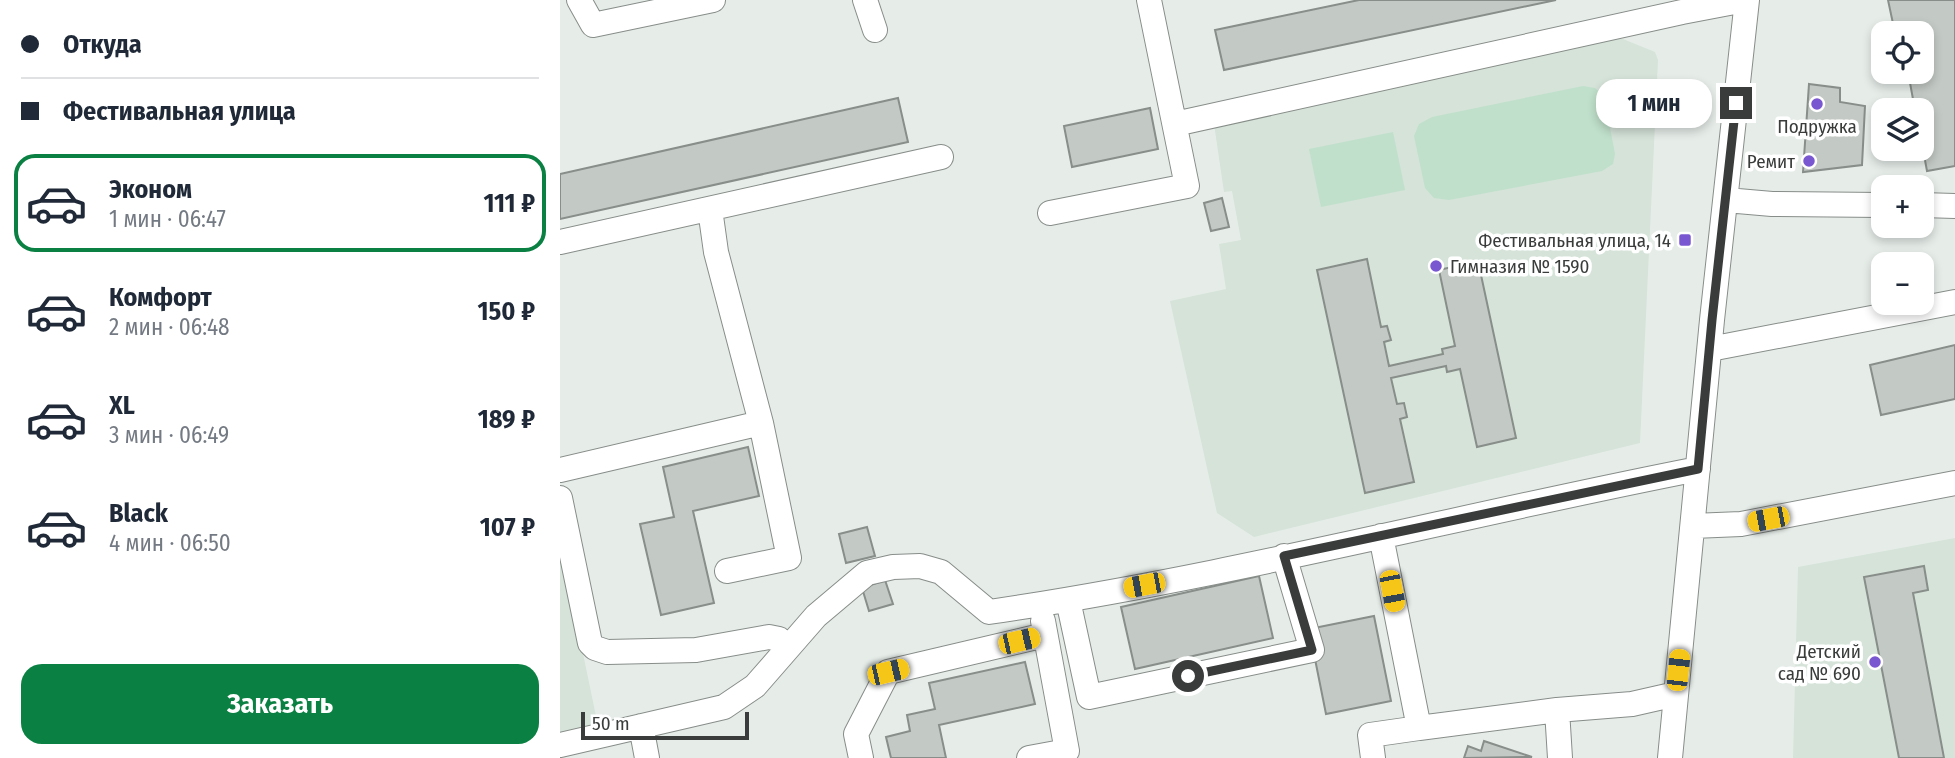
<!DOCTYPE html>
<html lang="ru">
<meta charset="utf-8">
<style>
body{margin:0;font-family:"Fira Sans Condensed",sans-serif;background:#f6f6f7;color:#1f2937;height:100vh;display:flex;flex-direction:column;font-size:26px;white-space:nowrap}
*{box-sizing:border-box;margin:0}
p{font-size:23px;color:#747a83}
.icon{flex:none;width:38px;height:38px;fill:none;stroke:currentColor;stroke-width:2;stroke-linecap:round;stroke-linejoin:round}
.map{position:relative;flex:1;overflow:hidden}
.sheet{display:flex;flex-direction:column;background:#fff;width:560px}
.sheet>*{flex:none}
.hud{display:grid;align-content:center;height:154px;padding:0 21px;background:#fff}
.tools{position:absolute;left:1311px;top:21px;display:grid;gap:14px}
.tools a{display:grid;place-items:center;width:63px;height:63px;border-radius:14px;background:#fff;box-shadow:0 4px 10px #0003;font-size:35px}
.scale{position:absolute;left:21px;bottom:18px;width:168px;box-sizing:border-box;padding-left:7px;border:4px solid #393c3a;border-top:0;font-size:19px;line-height:24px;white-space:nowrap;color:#393c3a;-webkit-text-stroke:5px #fff;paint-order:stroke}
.end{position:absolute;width:32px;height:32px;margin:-16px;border:9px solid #393c3a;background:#fff;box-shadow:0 0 0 4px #fff}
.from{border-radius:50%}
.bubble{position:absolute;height:49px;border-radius:21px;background:#fff;box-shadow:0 4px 10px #0003;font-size:23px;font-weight:700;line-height:49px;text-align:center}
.car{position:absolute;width:21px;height:42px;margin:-21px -10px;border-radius:9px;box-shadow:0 0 5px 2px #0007;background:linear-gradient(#f5c518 24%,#345 0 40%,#f5c518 0 76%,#345 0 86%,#f5c518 0)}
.hud b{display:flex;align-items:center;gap:24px;height:66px;font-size:26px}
.hud b+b{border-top:2px solid #e0e1e3}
.hud i{width:18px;height:18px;background:#1f2937}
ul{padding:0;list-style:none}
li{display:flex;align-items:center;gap:21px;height:98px;margin:0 14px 10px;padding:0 7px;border:4px solid transparent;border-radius:21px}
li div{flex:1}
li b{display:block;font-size:26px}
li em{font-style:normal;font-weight:700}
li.on{border-color:#0b8043}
li>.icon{width:63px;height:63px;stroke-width:1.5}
.cta{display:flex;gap:14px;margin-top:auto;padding:14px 21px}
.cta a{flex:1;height:80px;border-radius:21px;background:#0b8043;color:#fff;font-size:28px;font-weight:700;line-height:80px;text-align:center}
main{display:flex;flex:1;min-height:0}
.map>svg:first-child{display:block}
.built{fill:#d5e3d9}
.green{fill:#c0e0cb}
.building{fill:#c3c9c5;stroke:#888e8a;stroke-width:2}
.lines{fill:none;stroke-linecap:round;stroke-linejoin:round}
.minor-casing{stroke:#878d89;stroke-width:26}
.minor{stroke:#fff;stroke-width:24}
.route{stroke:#393c3a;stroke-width:9}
.poi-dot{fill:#7957d1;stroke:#fff;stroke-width:2.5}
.labels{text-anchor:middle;stroke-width:7;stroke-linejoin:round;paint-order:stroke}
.poi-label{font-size:19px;fill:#393c3a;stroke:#fff;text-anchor:end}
</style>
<main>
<section class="sheet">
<div class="hud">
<b><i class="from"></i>Откуда</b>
<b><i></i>Фестивальная улица</b>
</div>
<ul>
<li class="on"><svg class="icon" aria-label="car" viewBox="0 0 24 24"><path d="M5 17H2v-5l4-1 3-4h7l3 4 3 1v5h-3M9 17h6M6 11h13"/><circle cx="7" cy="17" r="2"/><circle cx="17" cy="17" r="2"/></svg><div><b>Эконом</b><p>1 мин · 06:47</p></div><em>111 ₽</em></li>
<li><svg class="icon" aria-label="car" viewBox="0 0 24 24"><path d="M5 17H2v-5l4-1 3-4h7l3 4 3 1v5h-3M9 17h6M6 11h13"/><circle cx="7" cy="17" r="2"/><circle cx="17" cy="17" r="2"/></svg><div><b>Комфорт</b><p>2 мин · 06:48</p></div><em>150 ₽</em></li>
<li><svg class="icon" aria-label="car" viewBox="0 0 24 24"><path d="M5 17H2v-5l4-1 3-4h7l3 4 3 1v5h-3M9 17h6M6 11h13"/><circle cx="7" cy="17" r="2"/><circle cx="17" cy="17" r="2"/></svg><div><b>XL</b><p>3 мин · 06:49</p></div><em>189 ₽</em></li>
<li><svg class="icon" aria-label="car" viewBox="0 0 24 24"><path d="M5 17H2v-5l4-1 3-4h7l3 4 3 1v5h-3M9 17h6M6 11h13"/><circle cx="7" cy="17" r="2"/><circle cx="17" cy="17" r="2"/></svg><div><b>Black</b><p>4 мин · 06:50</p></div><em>107 ₽</em></li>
</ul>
<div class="cta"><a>Заказать</a></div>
</section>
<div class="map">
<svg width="1395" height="758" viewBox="0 0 1395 758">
<rect width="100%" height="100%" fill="#e6ede9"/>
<!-- built -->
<path class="built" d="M1056,39H1063L1095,52L1098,60L1080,443L694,537L657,513L610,301L666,289L659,244L681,240L672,191L664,192L654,124Z
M1395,538V758H1233L1238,567Z
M0,542L38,726L0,735Z"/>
<!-- green -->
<path class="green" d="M1023,86L1035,88L1044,96L1055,154L1053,164L1042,171L889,200L874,198L865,188L854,136L859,124L872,117Z
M833,132L845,190L761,207L749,149Z"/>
<!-- building -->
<path class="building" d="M799,0H996L664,70L655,30Z
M1328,0H1395V166L1367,171L1362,144V110H1355L1348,72H1362V33H1335Z
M1249,84L1280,88V102L1305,106L1302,165L1243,172Z
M338,98L348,142L0,219V174Z
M590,108L598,149L512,167L504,126Z
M662,198L669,227L651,231L644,203Z
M807,259L821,327L827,326L831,340L824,342L829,366L883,354L882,349L895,346L879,270L918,261L956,438L917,447L900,369L887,372L886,366L831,378L837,404L844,403L847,417L840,419L854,482L805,493L757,270Z
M1395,345V399L1321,415L1310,365Z
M188,447L199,496L133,511L154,603L101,615L80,524L114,517L103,467Z
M307,527L315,556L286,563L279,534Z
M1364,566L1368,590L1353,593L1384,758H1339L1304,577Z
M699,576L713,638L575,669L561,607Z
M325,580L333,604L309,611L302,588Z
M814,616L831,701L766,714L749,629Z
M465,662L475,704L379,725L386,758H331L326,737L350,731L347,715L375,709L369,683Z
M924,741L972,757L904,758L908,746L921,751Z"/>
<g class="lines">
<defs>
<path id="minor" d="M19,0L33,25L153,0
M305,0L315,30
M615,124L1122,12L1185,0
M1166,200L1212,204L1323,205
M1362,205L1395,206
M490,213L627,186L589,0
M0,242L381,157
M1150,349L1395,302
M0,470L201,423L156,252L150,209
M0,498L30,643L35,648L47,652L136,650L209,637L219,639L227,648
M1133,526L1181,524L1395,483
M821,536L859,728L997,710L1072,704L1116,694
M167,571L229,558L201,423
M508,600L529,697L752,650L724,556
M997,710L1000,758
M81,726L87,758
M0,745L164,707L195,686L256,616L307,573L333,567L360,566L381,572L429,612C668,577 902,515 1138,469
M301,758L296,734L328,672L485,635
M469,758L507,751L483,621
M813,758L810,735L859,728
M1110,758L1152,320L1187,0"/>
</defs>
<!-- minor casing -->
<use href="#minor" class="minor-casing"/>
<!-- minor -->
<use href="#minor" class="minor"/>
</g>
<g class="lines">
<!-- route -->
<path class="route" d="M628,676L752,650L724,556L1138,469L1152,320L1176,103"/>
</g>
<!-- markers -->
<g class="poi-dot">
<circle cx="1257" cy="104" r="7"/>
<circle cx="1249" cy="161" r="7"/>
<rect x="1118" y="233" width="14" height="14" rx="3.5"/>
<circle cx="876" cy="266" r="7"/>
<circle cx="1315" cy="662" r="7"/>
</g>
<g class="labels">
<!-- poi labels -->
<g class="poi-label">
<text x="1257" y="133" text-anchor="middle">Подружка</text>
<text x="1235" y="168">Ремит</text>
<text x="1111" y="247">Фестивальная улица, 14</text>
<text x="890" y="273" text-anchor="start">Гимназия № 1590</text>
<text x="1301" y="658">Детский<tspan x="1301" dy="22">сад № 690</tspan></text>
</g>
</g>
</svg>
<div class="tools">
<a><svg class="icon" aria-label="locate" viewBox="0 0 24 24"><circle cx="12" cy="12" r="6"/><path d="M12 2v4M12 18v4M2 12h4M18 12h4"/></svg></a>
<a><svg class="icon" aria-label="layers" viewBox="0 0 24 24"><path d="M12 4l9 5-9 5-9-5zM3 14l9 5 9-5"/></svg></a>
<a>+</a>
<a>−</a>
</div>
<div class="scale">50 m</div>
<i class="end from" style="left:628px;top:676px"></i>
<i class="end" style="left:1176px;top:103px"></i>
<div class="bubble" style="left:1036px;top:79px;width:116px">1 мин</div>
<i class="car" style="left:1208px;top:519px;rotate:259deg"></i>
<i class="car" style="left:584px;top:585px;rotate:259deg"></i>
<i class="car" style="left:832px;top:591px;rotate:169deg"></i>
<i class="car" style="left:459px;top:641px;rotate:77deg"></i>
<i class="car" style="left:1118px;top:670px;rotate:6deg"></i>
<i class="car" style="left:328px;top:672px;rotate:77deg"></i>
</div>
</main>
